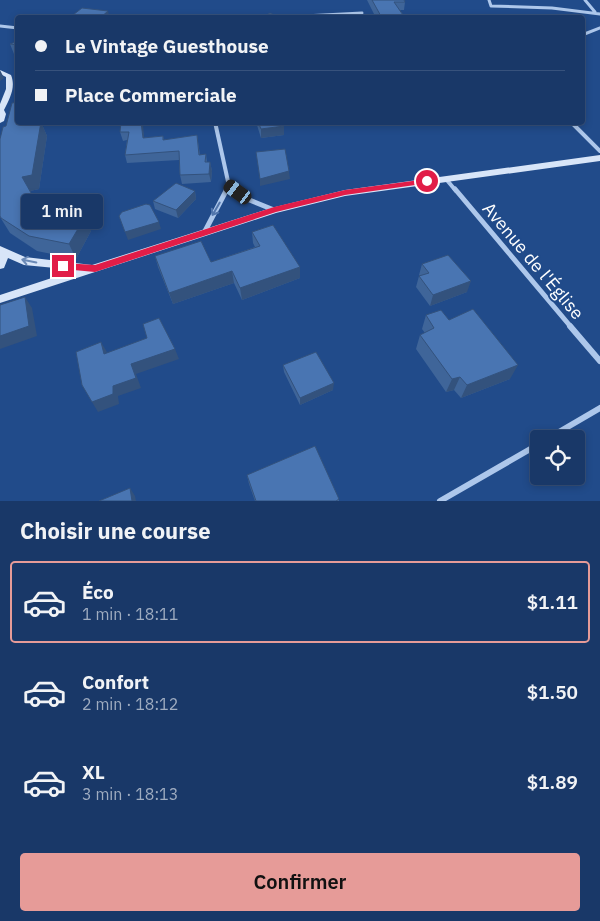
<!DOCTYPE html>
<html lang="fr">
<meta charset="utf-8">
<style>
body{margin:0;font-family:"IBM Plex Sans",sans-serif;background:#264371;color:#f1f3f6;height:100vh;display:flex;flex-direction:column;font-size:19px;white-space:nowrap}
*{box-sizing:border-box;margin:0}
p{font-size:16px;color:#9facc0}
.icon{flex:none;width:28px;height:28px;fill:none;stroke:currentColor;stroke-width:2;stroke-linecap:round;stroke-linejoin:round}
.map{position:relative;height:501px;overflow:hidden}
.side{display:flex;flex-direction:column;background:#193868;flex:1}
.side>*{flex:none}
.banner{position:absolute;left:15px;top:15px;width:570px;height:110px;border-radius:5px;box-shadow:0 2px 8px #0003,0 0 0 1px #37527c;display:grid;align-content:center;height:110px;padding:0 20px;background:#193868}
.controls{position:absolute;left:530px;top:430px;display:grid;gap:10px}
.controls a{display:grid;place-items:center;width:55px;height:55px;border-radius:5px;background:#193868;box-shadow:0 2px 8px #0003,0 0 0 1px #37527c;font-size:25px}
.end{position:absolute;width:22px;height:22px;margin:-11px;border:6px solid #e11d48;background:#fff;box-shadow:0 0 0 2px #fff}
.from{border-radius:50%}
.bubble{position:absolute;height:35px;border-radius:5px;background:#193868;box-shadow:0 2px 8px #0003,0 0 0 1px #37527c;font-size:16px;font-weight:600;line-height:35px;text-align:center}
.car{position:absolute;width:15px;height:30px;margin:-15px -8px;border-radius:6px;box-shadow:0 0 4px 1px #0007;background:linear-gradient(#222 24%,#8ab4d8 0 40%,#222 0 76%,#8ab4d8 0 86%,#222 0)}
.banner b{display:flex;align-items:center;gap:18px;height:48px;font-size:19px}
.banner b+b{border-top:1px solid #37527c}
.banner i{width:12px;height:12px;background:#f1f3f6}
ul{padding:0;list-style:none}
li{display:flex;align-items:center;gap:15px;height:82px;margin:0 10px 8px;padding:0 10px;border:2px solid transparent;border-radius:5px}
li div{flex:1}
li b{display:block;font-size:19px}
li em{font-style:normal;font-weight:600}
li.current{border-color:#e69b98}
li>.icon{width:45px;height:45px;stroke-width:1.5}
h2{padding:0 20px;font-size:22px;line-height:60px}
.action{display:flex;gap:10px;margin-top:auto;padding:10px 20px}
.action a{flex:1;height:58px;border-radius:5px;background:#e69b98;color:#111;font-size:20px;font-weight:600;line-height:58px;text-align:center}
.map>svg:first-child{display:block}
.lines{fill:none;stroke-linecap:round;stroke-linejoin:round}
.street-far3{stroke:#adc7eb;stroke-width:3}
.street-far2{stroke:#adc7eb;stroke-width:4}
.street-far1{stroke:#adc7eb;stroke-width:5}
.street{stroke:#adc7eb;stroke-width:6}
.secondary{fill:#d8e5f8;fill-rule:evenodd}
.wall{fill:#3f6599}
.shaded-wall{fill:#33527d}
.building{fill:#4975b2;stroke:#33527d}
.oneway{stroke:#5276ac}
.oneway2{stroke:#6a89b6}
.route{fill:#e11d48}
.labels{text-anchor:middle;stroke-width:4;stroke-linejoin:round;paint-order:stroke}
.street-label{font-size:18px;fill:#fff;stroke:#214b8a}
</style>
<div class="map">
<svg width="600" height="501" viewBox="0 0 600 501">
<rect width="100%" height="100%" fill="#214b8a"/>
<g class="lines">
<!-- street-far3 -->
<path class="street-far3" d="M489,0L491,6L552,8L600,14
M585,0L595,12
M265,18L362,13
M0,26L18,28
M582,35L600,28"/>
<!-- street-far2 -->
<path class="street-far2" d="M215,122L229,186
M571,122L600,151
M446,179L456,191
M229,186L235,191
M227,191L229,186"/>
<!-- street-far1 -->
<path class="street-far1" d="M234,189L247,199L274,210
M455,189L571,327
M204,233L227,189"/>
<!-- street -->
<path class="street" d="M570,326L600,361
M547,439L600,408
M440,501L539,444"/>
<!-- secondary -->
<path class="secondary" d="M0,70L11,75C16,87 10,98 4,110L6,114L4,121L0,123V104L6,89V77L0,74Z
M600,155V161L345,196L276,213L0,303V295L76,270L24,265L8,258L4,268L0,269V246L25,257L92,265L271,208L345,190Z"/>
</g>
<!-- wall -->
<path class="wall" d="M367,0H404L405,2L404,10H400L405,18H376Z
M18,41V54H14L10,44Z
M18,122H41L47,136L39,189L30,191L35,200L46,207L91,231L76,259L37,251L10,233L0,217V139L6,126Z
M121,122H142L144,138L163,136L164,140L197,135L200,155L206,154L207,162H210L212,171L211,182L182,184L180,175L179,160L127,163L125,155L127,140L123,141L120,132Z
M256,122H283L284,126V135L261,138Z
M195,191L196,199L178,218L155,209L153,201Z
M252,232L300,267V278L242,300L234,283L173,304L158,267L155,256L211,262L255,247L253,243Z
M422,264L467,292L430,306L416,287L419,276H420L419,275Z
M426,315L449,320L510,379L461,398L454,390L446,392L416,349L420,335L425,333L422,329Z
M283,365L333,390L300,405L284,372Z
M247,475L339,499V501H255L249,484Z"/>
<!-- shaded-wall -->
<path class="shaded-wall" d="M108,11L110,18H100Z
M0,70L4,78L0,81Z
M41,122L47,136L39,189L30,191L22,177Z
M141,122H142L143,125L145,146L143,138Z
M284,126V135L261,138V129Z
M210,162L212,171L211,182L209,174Z
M289,171L290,179L260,186V179Z
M195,191L196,199L178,218L176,210Z
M85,217L91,231L76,259L69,244Z
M159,222L161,229L128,240L125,232Z
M300,267V278L242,300L240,288Z
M232,271L234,283L173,304L169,293Z
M471,281L467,292L430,306L433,295Z
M25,297L32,308L37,336L0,349V336Z
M101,342L107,352L104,354Z
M175,349L179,359L136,374L141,388L118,396L119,404L98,412L92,402L113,386L131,364Z
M518,365L510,379L461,398L467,385Z
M460,377L454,390L446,392L452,379Z
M334,383L333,390L300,405V398Z
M130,488L135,496L136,501H132Z"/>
<!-- building -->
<path class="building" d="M372,0H404L405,2H394L405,18H382Z
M82,8L108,11L100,18H69Z
M270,13L281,18H261Z
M18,41V45L10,44Z
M18,102V122H25V124L41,122L32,175L22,177L35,200L46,207L70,215L85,217L69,244L29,236L1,218L0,216V139L3,127L6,126L12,103Z
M121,122H141L143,138L163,136V140L197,135L199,155L206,154L205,162H210L209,174L180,175L179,151L125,155L129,132H120Z
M258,122H283L284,126L261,129Z
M285,149L289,171L260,179L256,152Z
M176,183L195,191L176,210L153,201Z
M146,204L150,205L159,222L125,232L119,216L122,212Z
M273,225L300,267L240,288L232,271L169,293L155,256L201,241L211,262L260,246L252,232Z
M448,255L471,281L433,295L419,276L429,273L422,264Z
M25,297L29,326L0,336V305Z
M473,309L518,365L467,385L460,377L452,379L420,335L434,328L426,315L441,310L449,320Z
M159,318L175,349L131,364L136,378L113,386V394L92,402L82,385L76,352L101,342L104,354L147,338L143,324Z
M316,352L334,383L300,398L283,365Z
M315,446L339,499L336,501H256L247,475Z
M130,488L132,501H99Z"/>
<!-- one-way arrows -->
<defs><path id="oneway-shaft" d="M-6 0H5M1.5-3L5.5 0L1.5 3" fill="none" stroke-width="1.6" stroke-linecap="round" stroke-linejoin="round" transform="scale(1.25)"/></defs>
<use class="oneway" href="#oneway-shaft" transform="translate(216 209) rotate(120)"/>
<use class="oneway2" href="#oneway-shaft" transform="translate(29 261) rotate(-168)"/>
<!-- route -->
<path class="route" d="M427,179H429V183L345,195L276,212L95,272L63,269L59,266L63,263L95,265L274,207L345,190Z"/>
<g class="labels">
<!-- street labels -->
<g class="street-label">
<text transform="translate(533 261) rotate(50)" y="6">Avenue de l'Église</text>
</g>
</g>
</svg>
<div class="controls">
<a><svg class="icon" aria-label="locate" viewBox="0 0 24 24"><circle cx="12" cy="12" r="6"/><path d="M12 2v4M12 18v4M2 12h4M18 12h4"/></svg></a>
</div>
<i class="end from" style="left:427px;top:181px"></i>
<i class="end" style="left:63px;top:266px"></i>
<div class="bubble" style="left:21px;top:194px;width:82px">1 min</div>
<i class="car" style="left:238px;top:192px;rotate:306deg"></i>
<div class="banner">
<b><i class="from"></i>Le Vintage Guesthouse</b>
<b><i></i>Place Commerciale</b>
</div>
</div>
<section class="side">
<h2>Choisir une course</h2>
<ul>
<li class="current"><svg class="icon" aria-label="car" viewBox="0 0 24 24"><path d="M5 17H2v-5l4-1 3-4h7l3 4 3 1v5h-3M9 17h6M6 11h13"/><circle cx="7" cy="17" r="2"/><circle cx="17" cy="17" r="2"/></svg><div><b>Éco</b><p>1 min · 18:11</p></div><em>$1.11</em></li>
<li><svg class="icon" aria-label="car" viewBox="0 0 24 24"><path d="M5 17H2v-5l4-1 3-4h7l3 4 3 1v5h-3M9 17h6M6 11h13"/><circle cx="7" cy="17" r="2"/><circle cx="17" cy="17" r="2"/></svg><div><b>Confort</b><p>2 min · 18:12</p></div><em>$1.50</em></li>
<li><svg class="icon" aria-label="car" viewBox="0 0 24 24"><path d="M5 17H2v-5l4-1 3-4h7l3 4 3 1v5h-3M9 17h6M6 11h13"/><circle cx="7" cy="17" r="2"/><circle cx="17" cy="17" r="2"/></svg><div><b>XL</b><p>3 min · 18:13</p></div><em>$1.89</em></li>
</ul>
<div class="action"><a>Confirmer</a></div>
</section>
